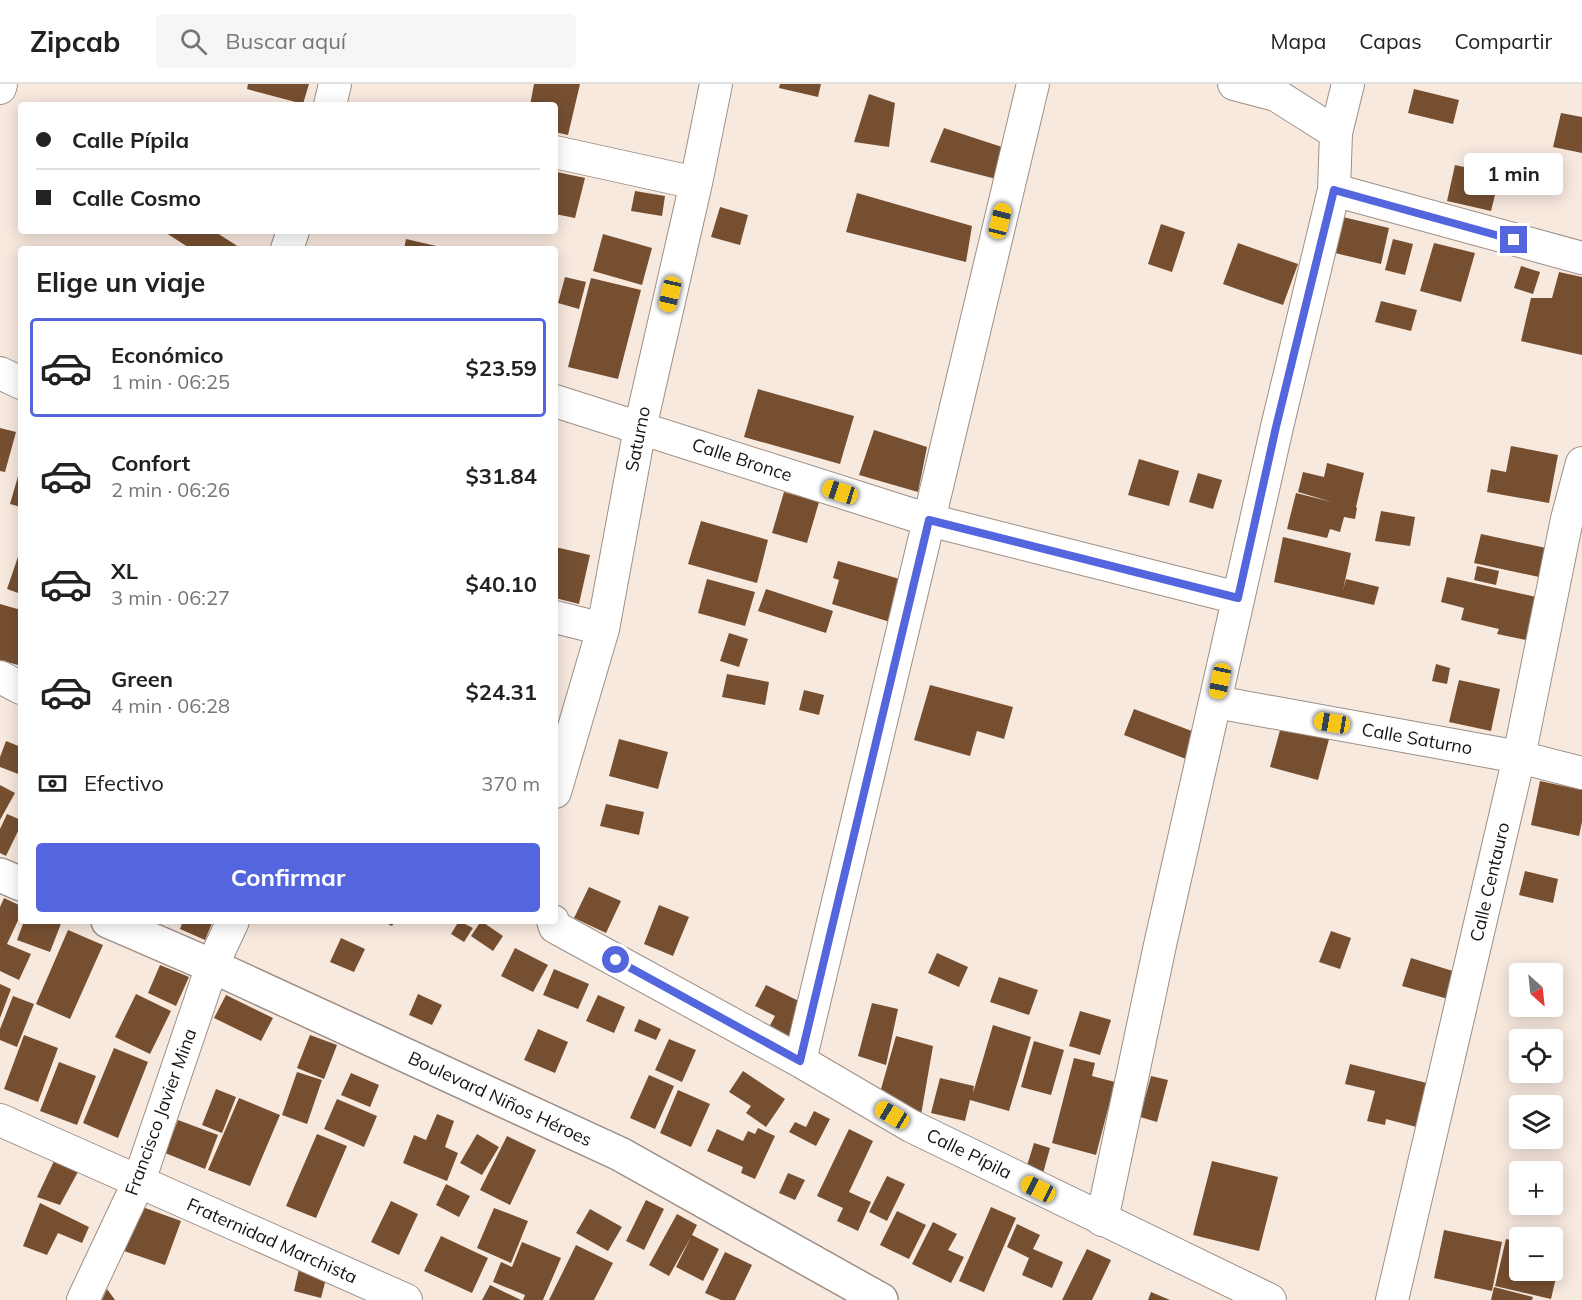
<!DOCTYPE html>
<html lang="es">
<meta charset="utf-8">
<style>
body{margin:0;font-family:Mulish,sans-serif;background:#f6f6f6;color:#222;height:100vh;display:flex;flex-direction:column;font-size:22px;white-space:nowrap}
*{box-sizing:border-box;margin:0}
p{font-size:20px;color:#767676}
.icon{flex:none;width:33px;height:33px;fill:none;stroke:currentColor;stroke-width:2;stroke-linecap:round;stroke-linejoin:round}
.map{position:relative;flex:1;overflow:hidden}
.panel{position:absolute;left:18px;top:162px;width:540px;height:678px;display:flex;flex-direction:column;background:#fff;border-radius:6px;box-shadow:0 3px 15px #0003}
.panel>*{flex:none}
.guide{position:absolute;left:18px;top:18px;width:540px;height:132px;border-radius:6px;box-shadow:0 3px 15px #0003;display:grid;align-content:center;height:132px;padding:0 18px;background:#fff}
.needle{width:39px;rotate:153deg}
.controls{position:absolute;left:1509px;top:879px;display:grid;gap:12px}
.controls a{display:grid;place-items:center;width:54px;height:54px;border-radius:6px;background:#fff;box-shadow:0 3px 15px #0003;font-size:30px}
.end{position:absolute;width:27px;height:27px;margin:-14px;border:8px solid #5466dd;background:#fff;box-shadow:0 0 0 3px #fff}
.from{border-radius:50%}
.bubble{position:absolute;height:42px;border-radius:6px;background:#fff;box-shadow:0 3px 15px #0003;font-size:20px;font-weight:700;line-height:42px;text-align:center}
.car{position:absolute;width:18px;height:36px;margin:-18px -9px;border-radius:8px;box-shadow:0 0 4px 2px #0007;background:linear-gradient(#f5c518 24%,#345 0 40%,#f5c518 0 76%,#345 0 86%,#f5c518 0)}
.guide b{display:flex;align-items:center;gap:21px;height:57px;font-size:22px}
.guide b+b{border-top:2px solid #e0e0e0}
.guide i{width:15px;height:15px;background:#222}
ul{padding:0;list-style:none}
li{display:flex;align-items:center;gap:18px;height:99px;margin:0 12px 9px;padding:0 6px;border:3px solid transparent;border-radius:6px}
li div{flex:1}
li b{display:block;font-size:22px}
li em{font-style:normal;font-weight:700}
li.selected{border-color:#5466dd}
li>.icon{width:54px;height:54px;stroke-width:1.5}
h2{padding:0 18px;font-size:27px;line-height:72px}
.pay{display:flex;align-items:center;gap:15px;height:66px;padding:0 18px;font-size:22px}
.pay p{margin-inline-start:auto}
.cta{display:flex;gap:12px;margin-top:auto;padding:12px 18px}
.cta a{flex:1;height:69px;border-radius:6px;background:#5466dd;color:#fff;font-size:24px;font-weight:700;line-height:69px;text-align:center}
header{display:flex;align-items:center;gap:36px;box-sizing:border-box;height:84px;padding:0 30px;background:#fff;border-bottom:2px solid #e0e0e0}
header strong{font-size:28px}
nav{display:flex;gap:33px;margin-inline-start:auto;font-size:21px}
.search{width:420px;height:54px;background:#f6f6f6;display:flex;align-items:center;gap:15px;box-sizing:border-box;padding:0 21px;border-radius:6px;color:#767676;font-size:22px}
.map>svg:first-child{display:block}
.building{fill:#764f31}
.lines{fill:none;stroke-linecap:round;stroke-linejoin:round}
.minor-casing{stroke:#9d8f86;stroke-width:34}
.tertiary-casing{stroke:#9d8f86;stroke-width:36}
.minor{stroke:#fff;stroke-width:32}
.tertiary{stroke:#fff;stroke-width:33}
.route{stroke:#5466dd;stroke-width:8}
.labels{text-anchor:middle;stroke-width:6;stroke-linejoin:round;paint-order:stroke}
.street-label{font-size:18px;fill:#181310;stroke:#fff}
</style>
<header>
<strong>Zipcab</strong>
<div class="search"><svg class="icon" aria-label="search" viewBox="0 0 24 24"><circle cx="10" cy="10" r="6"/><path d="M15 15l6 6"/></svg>Buscar aquí</div>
<nav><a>Mapa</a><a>Capas</a><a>Compartir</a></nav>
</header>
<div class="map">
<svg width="1582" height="1216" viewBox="0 0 1582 1216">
<rect width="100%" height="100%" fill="#f8e9df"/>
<!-- building -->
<path class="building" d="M248,0H309L303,20L247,5Z
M534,0H580L568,51L555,48V21H530Z
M780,0H821L818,13L779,4Z
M1414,5L1459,16L1453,40L1408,29Z
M869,10L895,19L889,63L854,58Z
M1561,29L1582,33V69L1553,63Z
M944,44L1005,64L1000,96L930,78Z
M1455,81L1500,91L1491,127L1447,117Z
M557,88L585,94L575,134L555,130V96Z
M635,107L665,112L662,132L631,127Z
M857,109L972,142L966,178L846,148Z
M720,123L748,131L740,161L711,153Z
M1343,133L1389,144L1381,180L1335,169Z
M1161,140L1185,148L1172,188L1148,180Z
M163,147H214L242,165H191Z
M603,150L652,164L642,201L593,187Z
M406,155L445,164V165H404Z
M1393,155L1413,160L1405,191L1385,186Z
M1238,159L1298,180L1283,221L1223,200Z
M1434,159L1475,169L1461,218L1420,207Z
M1521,182L1540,188L1533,210L1514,204Z
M1559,188L1582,193V271L1521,257L1531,214H1552Z
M565,193L586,198L579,225L558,219Z
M591,194L641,206L618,295L568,283Z
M1381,217L1417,226L1411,247L1375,238Z
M758,305L854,332L840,380L744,353Z
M0,344L16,348L5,388L0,387Z
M874,346L927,363L918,408L859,391Z
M1511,362L1558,371L1549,419L1487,408L1491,385L1506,388Z
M1139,375L1179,387L1169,422L1128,411Z
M1327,379L1364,389L1356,423L1357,424L1355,435L1344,433L1340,448L1330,445L1327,454L1287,445L1296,409L1332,418L1298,408L1303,388L1324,393Z
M21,382V423L10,420Z
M1198,389L1222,396L1213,425L1189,418Z
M784,408L819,418L807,459L772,449Z
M1381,427L1415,433L1410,462L1375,457Z
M701,437L768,456L757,499L688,480Z
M1481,450L1546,464L1539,493L1474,479Z
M1283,453L1351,469L1343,506L1346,495L1379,503L1374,521L1274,498Z
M555,463L590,471L579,520L555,514Z
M21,464V510L7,505Z
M838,477L903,496L890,538L832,520L839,496L833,494Z
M1477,482L1499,487L1496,501L1474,496Z
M1447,493L1536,513L1526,556L1497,550L1499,545L1461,536L1464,524L1441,518Z
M707,495L755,508L745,542L698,529Z
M766,505L833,527L826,549L758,527Z
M0,520L21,526V569L18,581L0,576Z
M729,549L748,555L739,583L720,577Z
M1436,580L1450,584L1447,600L1432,597Z
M727,590L769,598L765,621L722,613Z
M1459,596L1500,605L1491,647L1449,638Z
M930,601L1013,623L1004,655L977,647L970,672L914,656Z
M804,606L824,611L819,631L799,626Z
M1134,625L1197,649L1186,675L1124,651Z
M1283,635L1331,648L1318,696L1270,683Z
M619,655L668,668L658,705L609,692Z
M6,657L21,663V691L0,683V673Z
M1540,697L1582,706V738L1579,752L1531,741Z
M0,701L15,709L0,736Z
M606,720L644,728L639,751L600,742Z
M7,730L21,736V741L6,772L0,769V745Z
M1525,787L1558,795L1553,819L1519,811Z
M589,803L621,817L606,849L574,834Z
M4,814L21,822V830L7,860L31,870L19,896L0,887V823Z
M659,821L689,833L673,872L644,860Z
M24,837H62L50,868L17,856Z
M183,837H213L205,856L180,845Z
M382,837H395L392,842Z
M459,837L473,844L464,858L451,850Z
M481,837L503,852L493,867L471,852Z
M68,846L103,861L70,935L36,920Z
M1331,847L1351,854L1340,885L1319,878Z
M341,854L365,865L354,888L330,878Z
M515,864L548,881L533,908L501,892Z
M937,869L968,883L959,903L928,889Z
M1411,874L1456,888L1448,915L1402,902Z
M160,881L189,893L176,922L148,909Z
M554,885L589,900L578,925L543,911Z
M999,893L1038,906L1029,931L990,918Z
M0,900L11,905L0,934Z
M766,901L807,921L788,958L767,947L775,932L755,922Z
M136,910L171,927L150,970L115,953Z
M418,910L442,921L432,941L409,931Z
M226,911L273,934L261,957L214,934Z
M598,911L625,923L614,949L586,937Z
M13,912L34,920L17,963L0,956V945Z
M872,919L898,925L886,981L858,972Z
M1080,927L1111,936L1100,971L1069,962Z
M639,935L661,945L656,956L634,947Z
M993,941L1031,953L1009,1027L970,1016L965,1037L931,1029L940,994L974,1002L973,1009Z
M538,945L568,958L555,989L524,976Z
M24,951L58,964L38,1018L4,1005Z
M310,951L337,961L324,995L297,984Z
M896,952L933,962L921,1031L881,1005Z
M669,955L696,966L682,998L655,986Z
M1034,957L1064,966L1051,1011L1021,1003Z
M114,964L148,978L118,1054L83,1039Z
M1074,974L1095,979L1092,992L1115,998L1096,1071L1052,1059Z
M59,978L96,992L77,1041L40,1027Z
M1350,980L1435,1001L1424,1045L1386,1035L1385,1041L1367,1037L1375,1007L1345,1000Z
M743,987L785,1015L766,1043L746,1029L751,1022L729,1008Z
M297,988L322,996L307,1040L282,1031Z
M351,989L379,1001L370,1023L341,1011Z
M649,991L674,1002L655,1045L630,1034Z
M1151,992L1168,996L1157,1038L1140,1033Z
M216,1005L236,1013L222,1049L202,1041Z
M678,1006L710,1020L691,1063L660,1049Z
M239,1014L280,1031L250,1102L208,1086Z
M337,1015L377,1032L364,1063L324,1045Z
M814,1027L830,1035L816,1062L789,1048L795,1038L806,1043Z
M437,1030L454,1037L445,1063L458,1069L447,1097L403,1079L414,1051L426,1056Z
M178,1036L218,1051L205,1085L165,1069Z
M758,1044L775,1052L755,1095L741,1089L743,1083L707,1067L717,1045L743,1057L748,1047L755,1050Z
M849,1045L873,1057L849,1108L871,1118L858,1147L837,1137L843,1124L817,1112Z
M317,1050L347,1062L316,1134L286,1122Z
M477,1050L499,1063L482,1091L460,1079Z
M507,1052L536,1066L510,1121L480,1106Z
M1034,1059L1050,1064L1042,1093L1025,1088Z
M54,1077L79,1086L60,1121L37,1113Z
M1212,1077L1278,1093L1259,1167L1193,1151Z
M788,1089L805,1096L795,1116L779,1109Z
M887,1092L905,1100L887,1137L869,1128Z
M446,1100L470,1112L459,1133L436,1121Z
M646,1116L664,1125L644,1166L626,1157Z
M391,1117L418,1130L399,1171L371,1158Z
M40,1119L89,1143L82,1159L58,1149L47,1171L23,1162Z
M137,1121L181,1137L165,1181L121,1166Z
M991,1123L1016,1134L984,1208L959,1197Z
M494,1124L528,1137L511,1179L477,1164Z
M590,1125L622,1143L608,1167L576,1149Z
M897,1127L926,1141L909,1175L880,1161Z
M677,1130L697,1141L692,1151L719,1165L703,1197L676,1183L691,1153L669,1192L649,1181Z
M933,1138L957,1150L948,1166L964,1173L951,1199L912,1180Z
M1017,1140L1040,1151L1033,1165L1063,1178L1052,1204L1022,1191L1029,1174L1007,1163Z
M1444,1146L1502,1158L1492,1207L1434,1194Z
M441,1152L488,1174L472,1209L424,1187Z
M1506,1155L1520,1158V1186H1552V1166L1562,1168L1551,1215L1495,1202Z
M522,1158L561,1174L543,1216H523L525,1211L493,1198L501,1178L512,1183Z
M576,1161L613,1179L594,1216H549Z
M1087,1165L1111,1176L1092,1216H1062Z
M725,1168L752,1181L735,1216H721L705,1209Z
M299,1185L327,1191L321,1214L294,1207Z
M490,1201L521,1216H482Z
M1494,1203L1533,1213L1532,1216H1491Z
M107,1205L115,1216H102Z
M1151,1208L1170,1216H1148Z"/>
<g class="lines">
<defs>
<path id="minor" d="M1234,0L1276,11L1336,49
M0,4L1,0
M330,21L335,0
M555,68L696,99
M1334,106L1582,174
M287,165L293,147
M0,289L21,299
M555,317L929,436L1238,514
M555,533L603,545
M0,593L21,604
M1216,618L1519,673L1582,689
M555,708L603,545L640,344L696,99L716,0
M553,837L555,843L800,977L911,1042L1270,1216
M800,977L1033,0
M0,1036L406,1216
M1102,1136L1160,861L1277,343L1334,106L1336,49L1348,0
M83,1216L139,1097L212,882L233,837
M1392,1216L1519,673L1567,435L1582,379"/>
<path id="tertiary" d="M0,791L21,800
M108,837L212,882L620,1070L881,1216"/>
</defs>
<!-- minor casing -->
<use href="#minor" class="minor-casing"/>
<!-- tertiary casing -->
<use href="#tertiary" class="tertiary-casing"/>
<!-- minor -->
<use href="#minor" class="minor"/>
<!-- tertiary -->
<use href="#tertiary" class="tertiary"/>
</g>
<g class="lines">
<!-- route -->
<path class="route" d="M616,876L800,977L929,436L1238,514L1276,343L1334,106L1514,156"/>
</g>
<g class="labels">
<!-- street labels -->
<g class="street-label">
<text transform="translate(638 355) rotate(-79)" y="6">Saturno</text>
<text transform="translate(742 376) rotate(18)" y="6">Calle Bronce</text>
<text transform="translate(1417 655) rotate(10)" y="6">Calle Saturno</text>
<text transform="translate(1490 798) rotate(-77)" y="6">Calle Centauro</text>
<text transform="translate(500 1015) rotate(25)" y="6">Boulevard Niños Héroes</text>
<text transform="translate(161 1028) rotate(-70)" y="6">Francisco Javier Mina</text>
<text transform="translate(969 1070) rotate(26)" y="6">Calle Pípila</text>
<text transform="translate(272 1157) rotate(24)" y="6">Fraternidad Marchista</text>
</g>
</g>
</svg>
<div class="controls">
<a><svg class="needle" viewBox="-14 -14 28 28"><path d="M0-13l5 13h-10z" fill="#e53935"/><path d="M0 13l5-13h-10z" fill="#767676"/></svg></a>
<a><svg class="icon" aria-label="locate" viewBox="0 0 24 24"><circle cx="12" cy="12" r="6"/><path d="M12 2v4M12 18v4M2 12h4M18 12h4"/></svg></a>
<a><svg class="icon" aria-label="layers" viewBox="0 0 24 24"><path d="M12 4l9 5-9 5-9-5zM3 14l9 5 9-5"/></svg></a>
<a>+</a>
<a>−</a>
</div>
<i class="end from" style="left:616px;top:876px"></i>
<i class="end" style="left:1514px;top:156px"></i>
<div class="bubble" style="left:1464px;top:69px;width:99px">1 min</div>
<i class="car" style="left:1000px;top:137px;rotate:14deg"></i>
<i class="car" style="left:670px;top:210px;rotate:193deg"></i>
<i class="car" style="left:840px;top:408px;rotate:288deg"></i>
<i class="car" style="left:1220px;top:597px;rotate:192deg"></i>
<i class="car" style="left:1332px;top:639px;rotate:280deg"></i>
<i class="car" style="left:892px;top:1031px;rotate:301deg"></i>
<i class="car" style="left:1038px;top:1105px;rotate:296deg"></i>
<div class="guide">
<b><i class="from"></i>Calle Pípila</b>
<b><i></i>Calle Cosmo</b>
</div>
<section class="panel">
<h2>Elige un viaje</h2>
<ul>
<li class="selected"><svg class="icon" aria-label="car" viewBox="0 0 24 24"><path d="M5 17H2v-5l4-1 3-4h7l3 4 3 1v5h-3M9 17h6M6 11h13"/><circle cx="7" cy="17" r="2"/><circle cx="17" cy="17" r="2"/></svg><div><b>Económico</b><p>1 min · 06:25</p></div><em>$23.59</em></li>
<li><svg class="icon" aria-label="car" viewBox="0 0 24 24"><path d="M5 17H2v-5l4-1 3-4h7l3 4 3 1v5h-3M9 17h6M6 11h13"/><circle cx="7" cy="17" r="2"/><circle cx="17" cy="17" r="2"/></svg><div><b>Confort</b><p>2 min · 06:26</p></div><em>$31.84</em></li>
<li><svg class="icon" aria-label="car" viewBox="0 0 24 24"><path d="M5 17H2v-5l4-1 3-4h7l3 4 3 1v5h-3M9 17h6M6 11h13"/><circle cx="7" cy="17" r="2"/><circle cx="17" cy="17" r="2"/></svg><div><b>XL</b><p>3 min · 06:27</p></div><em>$40.10</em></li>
<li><svg class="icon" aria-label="car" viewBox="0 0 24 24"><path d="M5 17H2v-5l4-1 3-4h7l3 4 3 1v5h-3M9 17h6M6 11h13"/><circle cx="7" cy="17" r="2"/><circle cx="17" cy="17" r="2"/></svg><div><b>Green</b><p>4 min · 06:28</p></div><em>$24.31</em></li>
</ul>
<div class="pay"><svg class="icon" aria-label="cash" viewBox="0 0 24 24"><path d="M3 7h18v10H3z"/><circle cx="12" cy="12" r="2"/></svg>Efectivo<p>370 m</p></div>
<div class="cta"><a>Confirmar</a></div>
</section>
</div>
